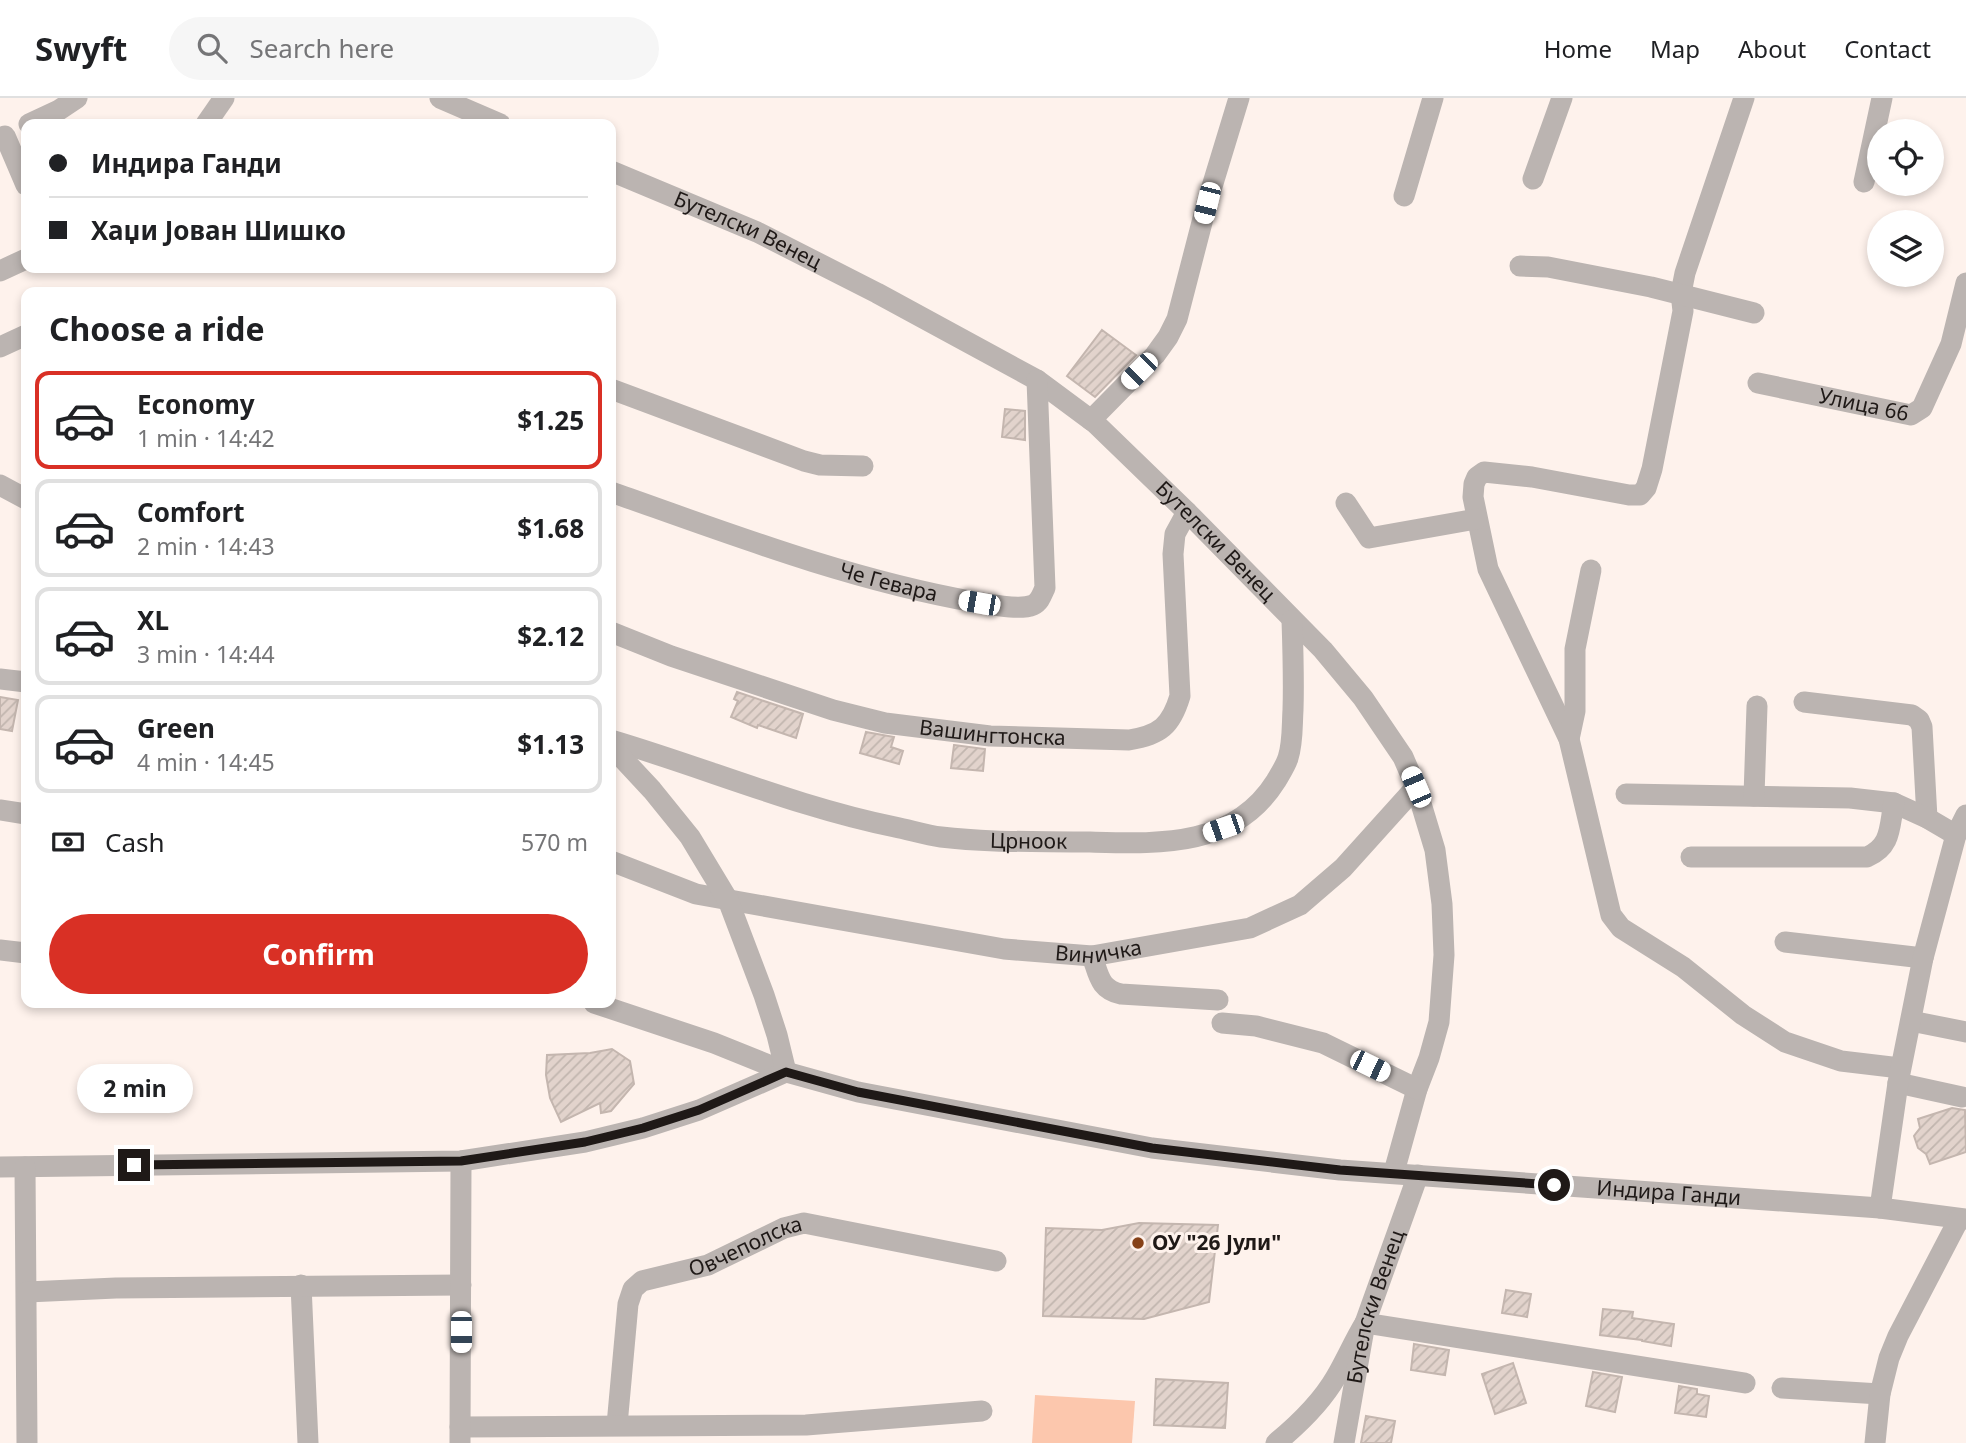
<!DOCTYPE html>
<meta charset="utf-8">
<style>
body{margin:0;font-family:"Noto Sans",sans-serif;background:#f6f6f6;color:#202124;height:100vh;display:flex;flex-direction:column;font-size:26px;white-space:nowrap}
*{box-sizing:border-box;margin:0}
p{font-size:23px;color:#757577}
.icon{flex:none;width:38px;height:38px;fill:none;stroke:currentColor;stroke-width:2;stroke-linecap:round;stroke-linejoin:round}
.map{position:relative;flex:1;overflow:hidden}
.drawer{position:absolute;left:21px;top:189px;width:595px;height:721px;display:flex;flex-direction:column;background:#fff;border-radius:14px;box-shadow:0 4px 10px #0003}
.drawer>*{flex:none}
.banner{position:absolute;left:21px;top:21px;width:595px;height:154px;border-radius:14px;box-shadow:0 4px 10px #0003;display:grid;align-content:center;height:154px;padding:0 28px;background:#fff}
.tools{position:absolute;left:1867px;top:21px;display:grid;gap:14px}
.tools a{display:grid;place-items:center;width:77px;height:77px;border-radius:50%;background:#fff;box-shadow:0 4px 10px #0003;font-size:35px}
.end{position:absolute;width:32px;height:32px;margin:-16px;border:9px solid #1f1917;background:#fff;box-shadow:0 0 0 4px #fff}
.from{border-radius:50%}
.bubble{position:absolute;height:49px;border-radius:24px;background:#fff;box-shadow:0 4px 10px #0003;font-size:23px;font-weight:700;line-height:49px;text-align:center}
.car{position:absolute;width:21px;height:42px;margin:-21px -10px;border-radius:9px;box-shadow:0 0 5px 2px #0007;background:linear-gradient(#fff 24%,#345 0 40%,#fff 0 76%,#345 0 86%,#fff 0)}
.banner b{display:flex;align-items:center;gap:24px;height:66px;font-size:26px}
.banner b+b{border-top:2px solid #e0e0e0}
.banner i{width:18px;height:18px;background:#202124}
ul{padding:0;list-style:none}
li{display:flex;align-items:center;gap:21px;height:98px;margin:0 14px 10px;padding:0 14px;border:4px solid #e0e0e0;border-radius:14px}
li div{flex:1}
li b{display:block;font-size:26px}
li em{font-style:normal;font-weight:700}
li.selected{border-color:#d93025}
li>.icon{width:63px;height:63px;stroke-width:1.5}
h2{padding:0 28px;font-size:32px;line-height:84px}
.pay{display:flex;align-items:center;gap:18px;height:77px;padding:0 28px;font-size:26px}
.pay p{margin-inline-start:auto}
.primary-button{display:flex;gap:14px;margin-top:auto;padding:14px 28px}
.primary-button a{flex:1;height:80px;border-radius:42px;background:#d93025;color:#fff;font-size:28px;font-weight:700;line-height:80px;text-align:center}
header{display:flex;align-items:center;gap:42px;box-sizing:border-box;height:98px;padding:0 35px;background:#fff;border-bottom:2px solid #e0e0e0}
header strong{font-size:33px}
nav{display:flex;gap:38px;margin-inline-start:auto;font-size:24px}
.search{width:490px;height:63px;background:#f6f6f6;display:flex;align-items:center;gap:18px;box-sizing:border-box;padding:0 24px;border-radius:38px;color:#757577;font-size:26px}
.map>svg:first-child{display:block}
.pitch{fill:#fcc7ad}
.building{fill:url(#building-hatch);stroke:#c4b6af;stroke-width:2}
.lines{fill:none;stroke-linecap:round;stroke-linejoin:round}
.minor{stroke:#bbb4b1;stroke-width:21}
.route{stroke:#1f1917;stroke-width:9}
.poi-dot{fill:#864118;stroke:#fef2ec;stroke-width:2.5}
.labels{text-anchor:middle;stroke-width:6;stroke-linejoin:round;paint-order:stroke}
.street-label{font-size:21px;fill:#1f1917;stroke:#fef2ec}
.poi-label{font-size:21px;font-weight:bold;fill:#1f1917;stroke:#fef2ec;text-anchor:start}
</style>
<header>
<strong>Swyft</strong>
<div class="search"><svg class="icon" aria-label="search" viewBox="0 0 24 24"><circle cx="10" cy="10" r="6"/><path d="M15 15l6 6"/></svg>Search here</div>
<nav><a>Home</a><a>Map</a><a>About</a><a>Contact</a></nav>
</header>
<div class="map">
<svg width="1966" height="1345" viewBox="0 0 1966 1345">
<defs>
<pattern id="building-hatch" width="6" height="6" patternUnits="userSpaceOnUse" patternTransform="scale(1.75)"><rect width="6" height="6" fill="#e2d3cc"/><path d="M-1 1l2-2M0 6l6-6M5 7l2-2" fill="none" stroke="#c1b5ae"/></pattern>
</defs>
<rect width="100%" height="100%" fill="#fef2ec"/>
<!-- pitch -->
<path class="pitch" d="M1035,1297L1135,1303L1132,1345H1032Z"/>
<!-- building -->
<path class="building" d="M1102,232L1136,257L1095,299L1067,278Z
M1005,311L1025,313V342L1002,339Z
M737,594L803,616L796,640L758,627L757,630L731,619L738,603L734,601Z
M0,599L18,602L12,633L0,631Z
M866,634L894,639L891,649L903,653L899,666L860,655Z
M954,647L985,651L983,673L951,670Z
M612,951L630,963L634,986L611,1013L601,1015L600,1005L561,1024L550,1000L546,977L547,957L590,955Z
M1952,1010L1965,1012L1966,1054L1930,1066L1926,1056L1918,1050L1914,1038L1920,1030L1918,1021Z
M1139,1125L1218,1127L1209,1204L1144,1221L1043,1218L1046,1130L1102,1132Z
M1506,1192L1531,1196L1527,1219L1502,1215Z
M1603,1211L1633,1214L1632,1220L1674,1226L1671,1248L1642,1243V1242L1600,1237Z
M1414,1246L1449,1252L1445,1277L1411,1272Z
M1513,1265L1526,1305L1495,1316L1482,1276Z
M1593,1274L1622,1279L1615,1314L1586,1308Z
M1156,1281L1228,1285L1225,1330L1154,1327Z
M1679,1288L1697,1291V1296L1709,1298L1706,1319L1675,1315Z
M1366,1318L1395,1323L1391,1345H1361Z"/>
<g class="lines">
<!-- minor -->
<g class="minor">
<path d="M440,0L500,26"/>
<path d="M1744,0L1685,175L1681,195L1683,213L1652,371L1646,390L1640,397H1629L1532,379L1484,374L1477,379L1474,386L1473,399L1488,471L1569,641L1611,817L1621,830L1683,869L1743,917L1785,944L1841,963L1900,970"/>
<path d="M29,26L59,12L77,0"/>
<path d="M206,26L224,0"/>
<path d="M5,38L26,87"/>
<path id="s1" d="M611,73L757,134L877,195L1037,282L1095,325L1187,414L1323,552L1363,600L1403,659L1416,689L1435,752L1442,806L1444,857L1439,924L1429,960L1417,991L1394,1074"/>
<path d="M1533,81L1562,0"/>
<path d="M1864,84L1882,0"/>
<path d="M1404,98L1433,0"/>
<path d="M1520,168L1548,169L1651,189L1754,215"/>
<path d="M0,173L26,161"/>
<path d="M0,249L26,237"/>
<path id="s2" d="M1758,285L1911,317L1922,310L1951,246L1966,185"/>
<path d="M611,291L804,363L820,367L863,368"/>
<path d="M1091,322L1155,257L1168,239L1177,221L1207,105L1239,0"/>
<path d="M0,387L26,401"/>
<path id="s3" d="M611,394C730,436 850,482 975,504C989,506 1019,513 1033,507C1040,504 1042,496 1045,490L1037,282"/>
<path d="M1346,405L1369,440L1476,421"/>
<path id="s4" d="M611,534L671,558L833,612L885,625L990,638L1129,642C1160,637 1171,628 1180,598L1173,456L1175,436L1187,414"/>
<path d="M0,581L26,584"/>
<path d="M1804,604L1912,617L1919,622L1922,629L1927,720"/>
<path d="M1569,641L1575,613V551L1591,472"/>
<path id="s5" d="M611,642C706,670 797,709 895,729C910,732 926,737 941,739C990,745 1040,743 1090,744C1159,746 1234,750 1276,683C1280,676 1286,667 1288,660C1293,645 1292,627 1293,612C1294,582 1293,552 1292,522"/>
<path d="M1626,696L1850,700L1894,705L1927,720L1956,737"/>
<path d="M1754,698L1757,608"/>
<path d="M0,712L26,716"/>
<path d="M1691,759H1867C1892,748 1889,729 1894,705"/>
<path id="s6" d="M611,763L696,796L1004,851L1092,858L1250,830L1300,807L1343,770L1416,689"/>
<path d="M1785,844L1923,860"/>
<path d="M0,852L26,855"/>
<path d="M1092,858C1099,877 1099,891 1121,896L1218,902"/>
<path id="s7" d="M594,905L714,945L786,974L858,994L1152,1050L1340,1072L1880,1110L1966,1121"/>
<path d="M1911,923L1966,934"/>
<path d="M1222,925L1256,928L1323,945L1417,991"/>
<path d="M1898,985L1962,999"/>
<path d="M0,1069L461,1063L585,1044L643,1030L699,1012L786,974L777,937L764,897L728,802L690,739L652,692L611,648"/>
<path d="M25,1069L27,1345"/>
<path d="M1880,1110L1898,985L1923,860L1956,737L1966,717"/>
<path d="M301,1187L308,1345"/>
<path d="M27,1194L116,1190L461,1187"/>
<path d="M1782,1290L1880,1296"/>
<path id="s8" d="M617,1327L628,1206L633,1191L642,1183L708,1167L784,1130L804,1125L996,1163"/>
<path d="M460,1329L806,1327L982,1313"/>
<path d="M460,1345L461,1063"/>
<path d="M1276,1345C1299,1326 1321,1305 1336,1279C1346,1262 1354,1243 1365,1225L1745,1285"/>
<path id="s9" d="M1344,1345L1365,1225L1418,1077"/>
<path d="M1875,1345L1880,1296L1889,1260L1898,1238L1959,1121"/>
</g>
</g>
<g class="lines">
<!-- route -->
<path class="route" d="M134,1067L461,1063L585,1044L643,1030L699,1012L786,974L858,994L1152,1050L1340,1072L1554,1087"/>
</g>
<!-- markers -->
<circle class="poi-dot" cx="1138" cy="1145" r="7"/>
<g class="labels">
<!-- street labels -->
<g class="street-label">
<text dy="7" stroke="none"><textPath href="#s1" startOffset="149">Бутелски Венец</textPath></text>
<text dy="7" stroke="none"><textPath href="#s2" startOffset="108">Улица 66</textPath></text>
<text dy="7" stroke="none"><textPath href="#s1" startOffset="716">Бутелски Венец</textPath></text>
<text dy="7" stroke="none"><textPath href="#s3" startOffset="292">Че Гевара</textPath></text>
<text dy="7" stroke="none"><textPath href="#s4" startOffset="397">Вашингтонска</textPath></text>
<text dy="7" stroke="none"><textPath href="#s5" startOffset="432">Црноок</textPath></text>
<text dy="7" stroke="none"><textPath href="#s6" startOffset="499">Виничка</textPath></text>
<text dy="7" stroke="none"><textPath href="#s7" startOffset="1097">Индира Ганди</textPath></text>
<text dy="7" stroke="none"><textPath href="#s8" startOffset="259">Овчеполска</textPath></text>
<text dy="7" stroke="none"><textPath href="#s9" startOffset="140">Бутелски Венец</textPath></text>
</g>
<!-- poi labels -->
<g class="poi-label">
<text x="1152" y="1152">ОУ "26 Јули"</text>
</g>
</g>
</svg>
<div class="tools">
<a><svg class="icon" aria-label="locate" viewBox="0 0 24 24"><circle cx="12" cy="12" r="6"/><path d="M12 2v4M12 18v4M2 12h4M18 12h4"/></svg></a>
<a><svg class="icon" aria-label="layers" viewBox="0 0 24 24"><path d="M12 4l9 5-9 5-9-5zM3 14l9 5 9-5"/></svg></a>
</div>
<i class="end from" style="left:1554px;top:1087px"></i>
<i class="end" style="left:134px;top:1067px"></i>
<div class="bubble" style="left:77px;top:966px;width:116px">2 min</div>
<i class="car" style="left:1207px;top:105px;rotate:194deg"></i>
<i class="car" style="left:1139px;top:273px;rotate:225deg"></i>
<i class="car" style="left:979px;top:505px;rotate:280deg"></i>
<i class="car" style="left:1416px;top:689px;rotate:337deg"></i>
<i class="car" style="left:1223px;top:730px;rotate:251deg"></i>
<i class="car" style="left:1370px;top:968px;rotate:116deg"></i>
<i class="car" style="left:461px;top:1234px;rotate:180deg"></i>
<div class="banner">
<b><i class="from"></i>Индира Ганди</b>
<b><i></i>Хаџи Јован Шишко</b>
</div>
<section class="drawer">
<h2>Choose a ride</h2>
<ul>
<li class="selected"><svg class="icon" aria-label="car" viewBox="0 0 24 24"><path d="M5 17H2v-5l4-1 3-4h7l3 4 3 1v5h-3M9 17h6M6 11h13"/><circle cx="7" cy="17" r="2"/><circle cx="17" cy="17" r="2"/></svg><div><b>Economy</b><p>1 min · 14:42</p></div><em>$1.25</em></li>
<li><svg class="icon" aria-label="car" viewBox="0 0 24 24"><path d="M5 17H2v-5l4-1 3-4h7l3 4 3 1v5h-3M9 17h6M6 11h13"/><circle cx="7" cy="17" r="2"/><circle cx="17" cy="17" r="2"/></svg><div><b>Comfort</b><p>2 min · 14:43</p></div><em>$1.68</em></li>
<li><svg class="icon" aria-label="car" viewBox="0 0 24 24"><path d="M5 17H2v-5l4-1 3-4h7l3 4 3 1v5h-3M9 17h6M6 11h13"/><circle cx="7" cy="17" r="2"/><circle cx="17" cy="17" r="2"/></svg><div><b>XL</b><p>3 min · 14:44</p></div><em>$2.12</em></li>
<li><svg class="icon" aria-label="car" viewBox="0 0 24 24"><path d="M5 17H2v-5l4-1 3-4h7l3 4 3 1v5h-3M9 17h6M6 11h13"/><circle cx="7" cy="17" r="2"/><circle cx="17" cy="17" r="2"/></svg><div><b>Green</b><p>4 min · 14:45</p></div><em>$1.13</em></li>
</ul>
<div class="pay"><svg class="icon" aria-label="cash" viewBox="0 0 24 24"><path d="M3 7h18v10H3z"/><circle cx="12" cy="12" r="2"/></svg>Cash<p>570 m</p></div>
<div class="primary-button"><a>Confirm</a></div>
</section>
</div>
